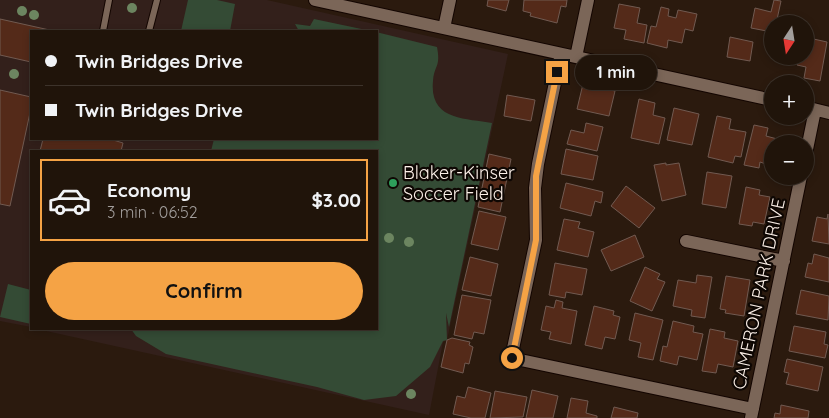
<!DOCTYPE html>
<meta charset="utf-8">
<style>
body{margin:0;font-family:Quicksand,sans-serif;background:#2d2118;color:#f1f3f6;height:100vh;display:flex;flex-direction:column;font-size:19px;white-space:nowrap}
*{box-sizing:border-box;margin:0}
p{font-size:16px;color:#a29e9c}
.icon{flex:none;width:28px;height:28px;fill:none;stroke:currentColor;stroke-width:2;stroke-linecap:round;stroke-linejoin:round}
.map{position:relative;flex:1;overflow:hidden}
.panel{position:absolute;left:30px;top:150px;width:348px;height:180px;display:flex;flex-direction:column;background:#20140a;border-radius:0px;box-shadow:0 2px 8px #0003,0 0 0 1px #3d332b}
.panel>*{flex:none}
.guide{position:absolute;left:30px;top:30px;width:348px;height:110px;border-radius:0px;box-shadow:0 2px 8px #0003,0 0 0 1px #3d332b;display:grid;align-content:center;height:110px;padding:0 15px;background:#20140a}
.needle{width:32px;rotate:192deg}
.tools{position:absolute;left:764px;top:15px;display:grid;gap:10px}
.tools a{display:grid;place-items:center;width:50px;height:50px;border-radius:50%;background:#20140a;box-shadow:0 2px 8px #0003,0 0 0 1px #3d332b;font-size:25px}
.end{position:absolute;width:22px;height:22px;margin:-11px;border:6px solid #f5a345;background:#111;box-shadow:0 0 0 2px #111}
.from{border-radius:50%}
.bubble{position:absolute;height:35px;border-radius:18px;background:#20140a;box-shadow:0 2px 8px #0003,0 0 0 1px #3d332b;font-size:16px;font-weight:700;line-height:35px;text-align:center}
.guide b{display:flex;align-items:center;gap:18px;height:48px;font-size:19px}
.guide b+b{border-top:1px solid #3d332b}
.guide i{width:12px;height:12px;background:#f1f3f6}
ul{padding:9px 0 0;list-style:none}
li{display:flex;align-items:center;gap:15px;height:82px;margin:0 10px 8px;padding:0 5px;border:2px solid transparent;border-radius:0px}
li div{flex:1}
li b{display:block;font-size:19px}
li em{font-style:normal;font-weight:700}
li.selected{border-color:#f5a345}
li>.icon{width:45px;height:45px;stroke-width:1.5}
.primary-button{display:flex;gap:10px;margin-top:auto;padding:10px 15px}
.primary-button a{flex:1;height:58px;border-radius:30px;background:#f5a345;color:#111;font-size:20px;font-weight:700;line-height:58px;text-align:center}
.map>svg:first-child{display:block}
.education{fill:#33201b;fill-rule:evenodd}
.green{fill:#344b35}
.building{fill:#542a19;stroke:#715a51}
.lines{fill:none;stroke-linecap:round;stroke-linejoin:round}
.lane-casing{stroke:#130500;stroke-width:8}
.street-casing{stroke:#130500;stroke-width:14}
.lane{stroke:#7b6658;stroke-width:6}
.street{stroke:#7b6658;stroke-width:12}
.tree{fill:#6c8560}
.route{stroke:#f5a345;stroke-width:6}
.leisure-dot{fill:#2e9e5b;stroke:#0e0703;stroke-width:2}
.labels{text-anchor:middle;stroke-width:4.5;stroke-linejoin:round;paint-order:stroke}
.poi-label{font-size:18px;fill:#fcf0e8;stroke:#0e0703;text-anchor:start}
.street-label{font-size:18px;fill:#fcf0e8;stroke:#0e0703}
</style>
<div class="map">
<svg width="829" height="418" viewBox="0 0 829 418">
<rect width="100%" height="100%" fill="#2b1a0e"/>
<!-- education -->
<path class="education" d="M0,0H267L508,54L447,340L443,342L429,415L37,329H376V151H31V327L0,321ZM31,31H376V139H31Z"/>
<!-- green -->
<path class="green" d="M188,0H217L235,4L230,31H181Z
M314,19L371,31H299L295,24L310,26Z
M376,32L437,47C441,68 434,65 433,81C429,121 466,118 492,123L449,327L446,313L447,340L443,341L430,367L396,396L364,400L317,387L166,354L136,336L131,329H376V151H211L214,139H376Z
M8,284L31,290V324L0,317Z"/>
<!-- building -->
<path class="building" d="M488,0H509L506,11L487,6Z
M524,0H567L566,7L561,6L557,23L530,16L531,13L523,11Z
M774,0L781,1L776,24H772V32L751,28L755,8L771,12Z
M619,4L640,8L637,23L647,25L644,43L624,39L626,30L614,28Z
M661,7L669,9L668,16L676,18L678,10L697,14L693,31L685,29L682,43L668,40L667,48L647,43L651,26L656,27Z
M0,19L54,31H31V62L0,55Z
M730,37L753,42L750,61L727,57Z
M809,38L827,42L820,81L804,78L806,67L797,65L799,56H805V48H807Z
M583,84L615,91L609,116L577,109Z
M0,90L31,97V108L10,206L0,204Z
M507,95L535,100L531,121L504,116Z
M639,99L655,103L653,115L665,118L659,144L631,138Z
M674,108L699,114L692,145L667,140Z
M717,116L731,119L729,129L746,132L741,157L735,156L733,163L708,157Z
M586,123L603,127L597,151L567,144L571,130L584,133Z
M754,125L768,128L766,136L781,140L780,144H772V166L760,162L759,168L744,165Z
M43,139H110L123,143L121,151H40Z
M566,149L598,156L593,180L561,174Z
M489,154L511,159L500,212L478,207Z
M666,163V165L679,163L686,195L662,201L654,165Z
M707,172L732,176L726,208L702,204Z
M566,183L603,192L601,203L595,201L591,216L560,208Z
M626,186L655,208L639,228L611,206Z
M746,187L760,190L759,195L770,197L764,224L753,222L752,226L739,224Z
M479,211L506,217L498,250L471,244Z
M828,214L829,244L812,241L817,217L827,219Z
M564,219L580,222L578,228L594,232L588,257L557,250Z
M635,235L644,257L611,271L601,250Z
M814,254L829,258V282L805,277L808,263L812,264Z
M470,257L498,264L491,296L462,290Z
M555,263L587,269L582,295L566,292L565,298L549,295Z
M645,267L660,274L657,279L665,282L652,311L630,301Z
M697,275L712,277L705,318L691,316L692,310L673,306L678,280L696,283Z
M726,276L750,280L744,316L725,313L726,310L720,309Z
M801,290L829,296L828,320L796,314Z
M462,295L491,300L484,334L474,332L472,339L454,335Z
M556,300L563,302L562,308L577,311L571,344L549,339L551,332L541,330L546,306L554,308Z
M594,306L614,311L613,315L620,317L615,339L605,337L602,349L585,345Z
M635,313L663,320L653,360L638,357L641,343L629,340Z
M673,321L694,326L693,332L703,334L697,360L679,356L677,365L660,361L663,346L667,347Z
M794,326L826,332L824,344L828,345L825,358L789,351Z
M710,329L725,332L724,338L738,341L733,367L718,364L716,373L702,371Z
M452,338L470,342L469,345L473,347L469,364L465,363L463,373L441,367L447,340Z
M787,359L823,367L818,391L786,384L789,373L784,372Z
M468,387L491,393L485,418H471L453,414L457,396L465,398Z
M532,390L558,396L553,418H526Z
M495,391L527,397L523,417L490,418Z
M571,398L588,401L586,413L597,416V418H567Z
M781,405L809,411L808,418H774L775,413L780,414Z
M614,407L638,413L637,418H611Z"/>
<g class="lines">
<defs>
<path id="lane" d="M103,31L109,0
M149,31L157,0"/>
<path id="street" d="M315,0L772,100
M444,28L450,0
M561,54L538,164L535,188L536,240L511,358L753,409
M576,57L588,0
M805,107L829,113
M805,159L815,110
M686,241L784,261
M751,418L801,176"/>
</defs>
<!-- lane casing -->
<use href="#lane" class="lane-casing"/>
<!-- street casing -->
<use href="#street" class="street-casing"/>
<!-- lane -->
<use href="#lane" class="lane"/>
<!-- street -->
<use href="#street" class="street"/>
</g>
<!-- trees -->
<g class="tree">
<circle cx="132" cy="8" r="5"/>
<circle cx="22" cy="11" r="5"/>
<circle cx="34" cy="15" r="5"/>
<circle cx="14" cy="74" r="5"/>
<circle cx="389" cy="238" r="5"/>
<circle cx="409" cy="242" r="5"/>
<circle cx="411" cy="394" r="5"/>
</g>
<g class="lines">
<!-- route -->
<path class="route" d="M512,358L536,240V176L557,72"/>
</g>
<!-- markers -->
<circle class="leisure-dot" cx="393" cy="183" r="5"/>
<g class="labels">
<!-- poi labels -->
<g class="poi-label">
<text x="403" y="179">Blaker-Kinser<tspan x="403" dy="21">Soccer Field</tspan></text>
</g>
<!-- street labels -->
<g class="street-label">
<text transform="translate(759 294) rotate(-78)" y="6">CAMERON PARK DRIVE</text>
</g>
</g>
</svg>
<div class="tools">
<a><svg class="needle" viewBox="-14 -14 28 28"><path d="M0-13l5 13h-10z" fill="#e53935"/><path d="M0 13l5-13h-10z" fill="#a29e9c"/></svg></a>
<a>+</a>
<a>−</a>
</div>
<i class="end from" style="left:512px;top:358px"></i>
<i class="end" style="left:557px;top:72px"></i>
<div class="bubble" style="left:575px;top:55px;width:82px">1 min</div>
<div class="guide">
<b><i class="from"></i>Twin Bridges Drive</b>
<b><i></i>Twin Bridges Drive</b>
</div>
<section class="panel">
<ul>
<li class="selected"><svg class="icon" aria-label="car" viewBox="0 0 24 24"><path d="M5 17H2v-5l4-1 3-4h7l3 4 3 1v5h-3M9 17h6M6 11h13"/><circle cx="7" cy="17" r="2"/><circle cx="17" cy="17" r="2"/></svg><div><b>Economy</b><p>3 min · 06:52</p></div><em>$3.00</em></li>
</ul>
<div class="primary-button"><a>Confirm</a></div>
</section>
</div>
